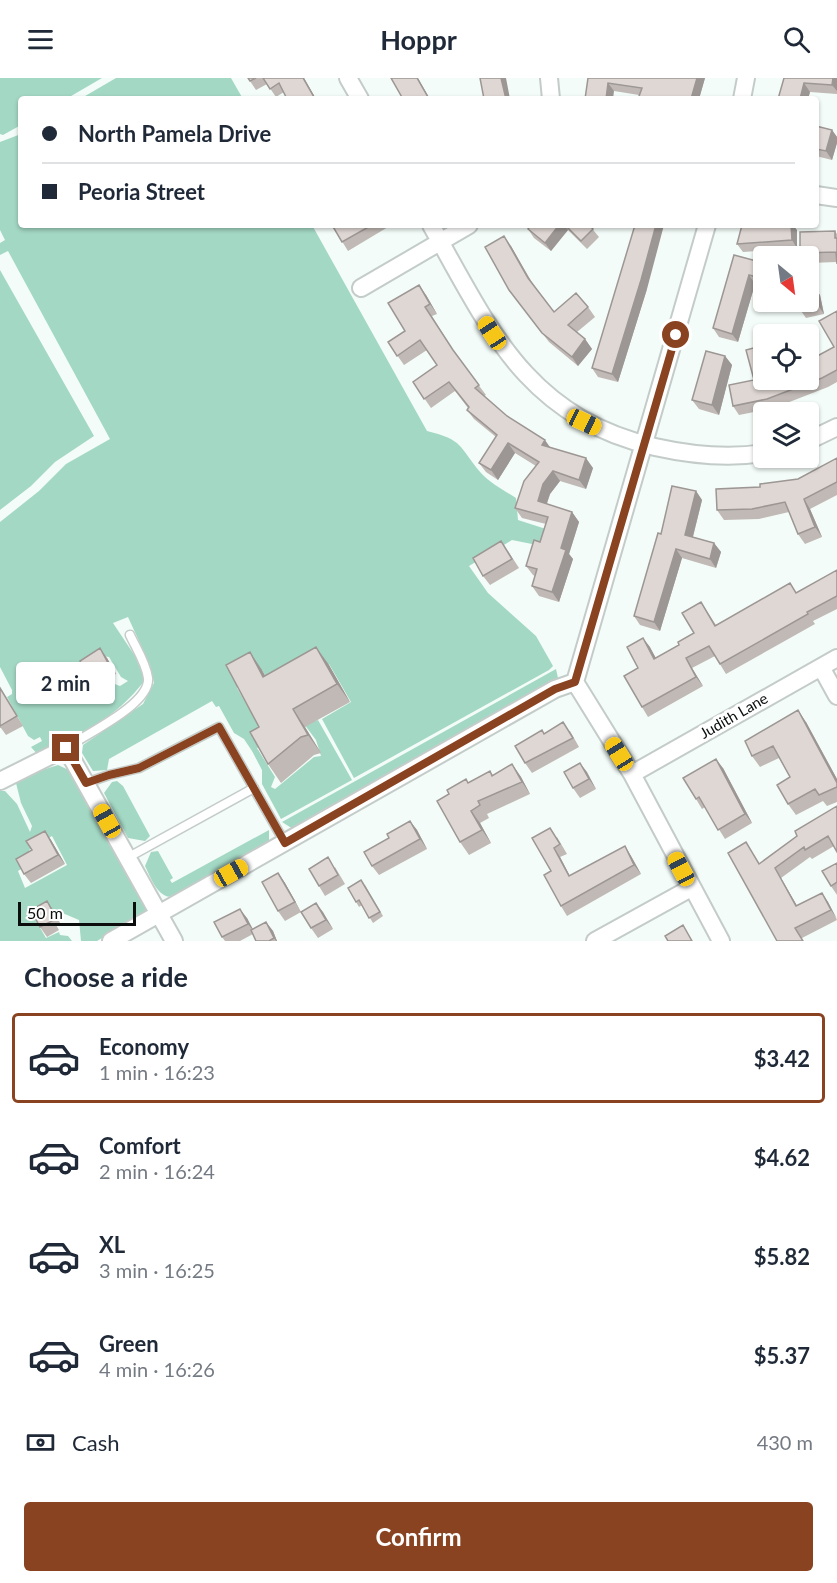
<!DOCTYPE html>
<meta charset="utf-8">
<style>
body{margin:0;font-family:Lato,sans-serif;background:#f2f2f3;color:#1f2937;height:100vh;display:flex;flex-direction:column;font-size:22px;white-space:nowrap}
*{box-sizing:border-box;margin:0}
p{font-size:20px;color:#747a83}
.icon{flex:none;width:33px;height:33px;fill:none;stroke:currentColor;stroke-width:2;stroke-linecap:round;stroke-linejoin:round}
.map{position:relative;height:863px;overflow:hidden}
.drawer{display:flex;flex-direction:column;background:#fff;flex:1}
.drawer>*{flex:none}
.guide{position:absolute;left:18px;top:18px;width:801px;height:132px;border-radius:6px;box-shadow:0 2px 4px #0004;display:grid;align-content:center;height:132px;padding:0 24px;background:#fff}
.needle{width:39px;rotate:151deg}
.fabs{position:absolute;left:753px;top:168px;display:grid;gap:12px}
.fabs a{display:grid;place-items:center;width:66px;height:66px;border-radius:6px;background:#fff;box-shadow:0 2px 4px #0004;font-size:30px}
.scale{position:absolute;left:18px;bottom:15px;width:118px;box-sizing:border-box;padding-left:6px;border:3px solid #0b0e0d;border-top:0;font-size:16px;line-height:21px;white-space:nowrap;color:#0b0e0d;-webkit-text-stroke:4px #fff;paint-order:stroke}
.end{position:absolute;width:27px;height:27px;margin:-14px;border:8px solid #8a4320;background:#fff;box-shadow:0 0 0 3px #fff}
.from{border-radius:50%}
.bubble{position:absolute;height:42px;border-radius:6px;background:#fff;box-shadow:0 2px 4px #0004;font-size:20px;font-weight:700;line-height:42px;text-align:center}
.car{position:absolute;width:18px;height:36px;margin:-18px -9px;border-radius:8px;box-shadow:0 0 4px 2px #0007;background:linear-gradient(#f5c518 24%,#345 0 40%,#f5c518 0 76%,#345 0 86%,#f5c518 0)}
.guide b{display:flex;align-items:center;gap:21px;height:57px;font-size:22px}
.guide b+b{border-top:2px solid #e0e1e3}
.guide i{width:15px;height:15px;background:#1f2937}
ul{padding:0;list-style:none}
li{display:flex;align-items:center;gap:18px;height:90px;margin:0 12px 9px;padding:0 12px;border:3px solid transparent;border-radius:6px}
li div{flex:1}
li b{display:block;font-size:22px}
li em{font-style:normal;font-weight:700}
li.on{border-color:#8a4320}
li>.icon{width:54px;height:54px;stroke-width:1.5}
h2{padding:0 24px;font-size:27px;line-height:72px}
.pay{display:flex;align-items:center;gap:15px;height:66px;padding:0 24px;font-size:22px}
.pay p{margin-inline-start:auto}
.button{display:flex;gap:12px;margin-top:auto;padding:12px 24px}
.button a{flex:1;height:69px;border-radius:6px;background:#8a4320;color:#fff;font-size:24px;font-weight:700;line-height:69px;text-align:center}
header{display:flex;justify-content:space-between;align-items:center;height:78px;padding:0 24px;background:#fff;font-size:27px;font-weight:700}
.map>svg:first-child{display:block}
.green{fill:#a3d8c4;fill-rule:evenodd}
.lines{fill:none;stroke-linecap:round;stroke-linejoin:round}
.service-casing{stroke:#c4ccc9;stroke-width:11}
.minor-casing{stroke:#c4ccc9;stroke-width:20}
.service{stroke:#fff;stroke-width:8}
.minor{stroke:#fff;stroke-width:16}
.wall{fill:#c0b9b5}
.shaded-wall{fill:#9c9694}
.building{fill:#dfd7d3;stroke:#9c9694;stroke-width:1.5}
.route{stroke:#8a4320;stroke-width:8}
.labels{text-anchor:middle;stroke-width:6;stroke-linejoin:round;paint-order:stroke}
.street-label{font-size:15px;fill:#0b0e0d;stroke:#fff}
</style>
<header><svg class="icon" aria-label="menu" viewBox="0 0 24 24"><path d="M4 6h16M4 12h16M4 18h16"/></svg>Hoppr<svg class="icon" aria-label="search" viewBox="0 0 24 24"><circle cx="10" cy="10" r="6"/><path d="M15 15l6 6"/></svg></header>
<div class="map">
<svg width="837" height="863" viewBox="0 0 837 863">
<rect width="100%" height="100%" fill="#f3fcf8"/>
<!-- green -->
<path class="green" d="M0,0H102L66,21H21V47L3,57L0,56Z
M116,0H231L243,21H80Z
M21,56V147H312L427,353C464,362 458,368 481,395C490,405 505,413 516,420L518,442L549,452L546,463L537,467L512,462L469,488L488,515L536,558L553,588L549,592L354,700L322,641L351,624L329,586L293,606L268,602L262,592L237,608V610L268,664L257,670L275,699L271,709L275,711L314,679L321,678L316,662L304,646L318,642L352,702L281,741L262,706V692L252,673L244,661L234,655L219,628L216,629L212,623L109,681L107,692L93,693L82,675L83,667L143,626L154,605L150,587L128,539L113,545L135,578L145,602C114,643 82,653 38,677L31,669L42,663L40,659L34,662L28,658L7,619L12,616V612L0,589V444L39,413L66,386L110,361L8,173L0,177V165L5,162L0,152V64ZM102,578L109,579L121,599L128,603L120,608L112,605L92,615L79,592Z
M0,192L94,358L55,384L31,408L0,432Z
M556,591L558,600L553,605L293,751L282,744Z
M58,687L77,696L150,831L97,863H81L79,842L53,831L35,841L46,860L59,854L60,857L68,858L72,863H0V713H5L17,726L30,754L32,748L21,725L16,705L33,695ZM52,758L67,787L25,810L18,793L31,785L29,772Z
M117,703L123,708L150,758L145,763L128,760L104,715L112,704Z
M269,752V763L172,819C157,819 151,800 145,788L151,774L158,773L173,800L170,802L172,805Z"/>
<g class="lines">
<defs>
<path id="service" d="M66,670C86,656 151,626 148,600C146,585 136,570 130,557
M86,705L109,697L139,690L219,649L285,765
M127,780L254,710"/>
<path id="minor" d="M348,0L360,21
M549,0L551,21
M742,21L746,0
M816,117L837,120
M431,147C490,252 527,339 655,369C691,377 727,381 764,375
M361,210L469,147
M808,363L837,349
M821,589L837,618
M575,604L707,147
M575,604L632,696L721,863
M632,696L837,580
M0,703L66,670L174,863
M111,863L555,611L575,604
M595,863L691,810"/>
</defs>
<!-- service casing -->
<use href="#service" class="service-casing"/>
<!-- minor casing -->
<use href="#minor" class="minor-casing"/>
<!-- service -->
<use href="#service" class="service"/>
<!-- minor -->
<use href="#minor" class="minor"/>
</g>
<!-- wall -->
<path class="wall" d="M248,0H304L316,21L284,14L276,19L267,6L256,12Z
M588,0H705L699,21H638L639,17L614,13Z
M784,0H837V16L810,14L808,21H778Z
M816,48L832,52L837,59V65L832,82L816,78Z
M332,147H387L388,149L348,173Z
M531,147H589L599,159L587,171L568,152L551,173L534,160L528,151Z
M797,152V170L743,174L737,166Z
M835,153L837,156V186V184L808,185V178H802L800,175Z
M511,168L533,206L554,234L588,229L595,239L577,254L585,261L592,271L578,288L549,264L509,212Z
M734,177L764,185V208L755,206L738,264L719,259L713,250Z
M813,208L820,217L824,236L806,240L799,230Z
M647,211L618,304L598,299L592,290Z
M426,217L437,236L432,238L456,277L486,317L484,318L507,338L550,369L593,390L586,411L560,403L550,416L547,426L572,434L579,444L569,476L573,481L559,524L539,518L532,508L535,498L533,497L526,488L540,464L546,446L522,440L515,430L536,388L515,375L498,402L486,394L479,385L496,359L474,341L467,332L468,330L455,313L431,330L413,304L437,287L427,272L404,287L388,264L405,253Z
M837,233V304L828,309L774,330L739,337L733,328L754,302L761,268L764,272V302L808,282L809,283L834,269Z
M725,278L732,287L719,337L699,331L692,322Z
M837,380V417L810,431L822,459L805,466L798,456L789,434L759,441L724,442L717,432L760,409L798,401Z
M696,413L702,422L693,459L714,465L721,474L716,490L682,480L660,553L640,547L634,538L661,456Z
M508,473L519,490L490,507L483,498Z
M837,492V531L813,543L815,546L726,596L715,578L692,590L703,608L648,639L642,629L638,590L643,560L656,580L679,567L694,555L701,524L716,547L797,515Z
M316,569L329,587L350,624L305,649L321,675L314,677L281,705L268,686L259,649L250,574L265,598Z
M107,580L116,596L95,608L89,598Z
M0,610L23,648L6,657L1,650H0Z
M806,644L837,701V724L827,728L823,723L796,737L788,726L790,699L779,680L760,689L752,678Z
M570,653L579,669L532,695L525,685L544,655Z
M580,685L596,711L580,720L573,710Z
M512,686L521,699L530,716L487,736L489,740L480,745L491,765L469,777L460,764L468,705L490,693L493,697Z
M723,690L752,745L725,761L705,729L702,731L696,721Z
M837,728L834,768L812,781L810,779L781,800L797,828L822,815L828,824L837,842L802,860L777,863L752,774L760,786Z
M410,743L417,752L427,771L379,797L372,788L389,760Z
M45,753L51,762L65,786L31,805L24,796L32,772Z
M557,759L567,776L560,779L570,798L625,768L631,778L641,796L567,838L561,828L551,793L532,760Z
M837,785V817L831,808Z
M335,789L345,806L325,818L319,808Z
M278,795L285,805L301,834L285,843L278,833Z
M365,807L383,838L373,845L362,827L359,829L356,824Z
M47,823L60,845L56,847L59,852L47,859L40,849Z
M316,825L333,851L318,860L311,850Z
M247,840L252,851L266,844L273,853L277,863H256L253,856L240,863H225L222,859Z"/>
<!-- shaded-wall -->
<path class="shaded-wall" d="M303,0H304L316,21H315Z
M417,0H418L430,21H429Z
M501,0H506L510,21H506Z
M697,0H705L699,21H691Z
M833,0H837V13L832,7Z
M608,5L614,13L613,21H606Z
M804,5L810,14L808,21H800Z
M832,52L837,59V65L832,82L826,73Z
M559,147H564L568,152L551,173L545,165Z
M656,147H664L647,211L618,304L612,296Z
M791,147H793L797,152V170L792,162Z
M504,158L511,168L534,209L528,200Z
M749,197L755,206L738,264L732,256Z
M419,207L426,217L437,236L430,226Z
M813,208L820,217L824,236L817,226Z
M585,261L592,271L578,288L572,279Z
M725,278L732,287L719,337L712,327Z
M545,362L552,372L542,367Z
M508,365L515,375L498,402L491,392Z
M586,380L593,390L586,411L579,402Z
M553,393L560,403L550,416L544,433L538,423L543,406Z
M696,413L702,422L691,466L685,457Z
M804,421L810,431L822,459L815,449Z
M572,434L579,444L569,476L573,481L559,524L552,514L561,470Z
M714,465L721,474L716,490L710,481Z
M676,471L682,480L660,553L654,544Z
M643,560L650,569L661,590L654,581Z
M316,569L329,587L350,624L337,606Z
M100,570L107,580L116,596L109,587Z
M250,574L262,592L276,617L263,599Z
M686,580L692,590L703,608L696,599Z
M293,631L305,649L321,675L308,657Z
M798,632L806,644L837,701V705Z
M716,681L723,690L752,745L745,736Z
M580,685L587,694L596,711L589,701Z
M512,686L521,699L530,716L522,704Z
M471,733L480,745L491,765L482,752Z
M410,743L417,752L427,771L420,761Z
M45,753L51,762L65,786L58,777Z
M625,768L631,778L641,796L634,787Z
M554,770L560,779L575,808L569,798Z
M775,790L781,800L803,838L796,828Z
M278,795L285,805L301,834L295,824Z
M822,815L828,824L837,841L831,832Z
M47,823L53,832L60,845L54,836Z
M316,825L323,834L333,851L326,842Z
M240,831L247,840L255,855L248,846Z
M266,844L273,853L277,863H276L274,860Z"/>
<!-- building -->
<path class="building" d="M248,0H256L250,3Z
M263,0H303L315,21H287L279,5L270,11Z
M391,0H417L429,21H403Z
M480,0H501L506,21H484Z
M588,0H697L691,21H638L642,10L608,5L606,21H585Z
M784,0H833L832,7L804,5L800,21H778Z
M816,48L832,52L826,73L816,71Z
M332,147H372L342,164Z
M531,147H559L545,165L528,151Z
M565,147H589L593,151L581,163Z
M635,147H656L641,202L612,296L592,290Z
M742,147H791L792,162L737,166Z
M835,153V160H837V186L836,174L800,175V154Z
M504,158L528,200L554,234L576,215L588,229L568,247L585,261L572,279L542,255L509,212L485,169Z
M734,177L764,185V201L749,197L732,256L713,250Z
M419,207L430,226L425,229L453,272L479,307L475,310L507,338L545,362L542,367L586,380L579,402L553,393L543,406L538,423L572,434L561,470L566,472L552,514L532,508L537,491L526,488L534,462L540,464L548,439L515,430L524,403L539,384L508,365L491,392L479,385L497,357L467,332L469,329L449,304L424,321L413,304L437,287L420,262L397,278L388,264L405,253L388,225Z
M813,208L817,226L799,230L798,224H808V209Z
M837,233V292L822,300L767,321L733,328L729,307L754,302L746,272L761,268L764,278V302H808V283L834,269L819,243Z
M706,273L725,278L712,327L692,322Z
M837,380V404L804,421L815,449L798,456L785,424L752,431L717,432L716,411L760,409V406L798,401Z
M672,408L696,413L685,457L714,465L710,481L676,471L654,544L634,538L658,455L661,456Z
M501,463L512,481L483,498L473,480Z
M837,492V518L807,534L808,536L720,586L709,568L686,580L696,599L642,629L624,598L638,590L627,569L643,560L654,581L679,567L678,564L694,555L682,535L701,524L715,548L790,505L796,515Z
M316,569L337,606L293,631L308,657L301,659L268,686L250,654L259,649L226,587L250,574L263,599Z
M100,570L109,587L89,598L80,583Z
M0,610L17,638L0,648Z
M798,632L837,705V709L819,717L815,711L788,726L777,707L790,699L773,668L752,678L745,663Z
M563,644L573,660L525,685L515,668L542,652L544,656Z
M716,681L745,736L718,752L699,719L696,721L683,700Z
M580,685L589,701L573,710L564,694Z
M512,686L522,704L478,723L480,727L471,733L482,752L460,764L437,723L449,716L447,712L466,701L468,705L490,693L492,698Z
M837,728V774L828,758L805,772L804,769L775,790L796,828L822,815L831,832L795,850L803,863H777L728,775L746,764L759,786L797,758L795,753Z
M410,743L420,761L372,788L364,774L389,760L387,756Z
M550,750L560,766L554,770L569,798L625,768L634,787L561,828L544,797L551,793L532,760Z
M45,753L58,777L24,796L16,781L32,772L26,763Z
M328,779L338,797L319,808L309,791Z
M837,785V804L831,808L822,793Z
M278,795L295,824L278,833L262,804Z
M361,802L380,834L369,840L359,822L356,824L348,810Z
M47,823L54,836L50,838L52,843L40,849L31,832Z
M316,825L326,842L311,850L301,834Z
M240,831L248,846L222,859L214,844Z
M266,844L274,860L269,863H256L251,852Z
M683,847L692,863H668L665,858Z"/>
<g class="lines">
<!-- route -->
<path class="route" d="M66,670L86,705L109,697L139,690L219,649L285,765L555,611L575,604L676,257"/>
</g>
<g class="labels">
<!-- street labels -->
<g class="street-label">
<text transform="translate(734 638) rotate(-30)" y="5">Judith Lane</text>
</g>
</g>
</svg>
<div class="fabs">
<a><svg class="needle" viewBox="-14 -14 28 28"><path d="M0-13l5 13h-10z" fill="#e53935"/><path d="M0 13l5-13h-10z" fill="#747a83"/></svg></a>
<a><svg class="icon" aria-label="locate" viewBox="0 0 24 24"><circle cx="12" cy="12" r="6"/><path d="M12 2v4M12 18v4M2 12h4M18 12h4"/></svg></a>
<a><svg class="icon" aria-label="layers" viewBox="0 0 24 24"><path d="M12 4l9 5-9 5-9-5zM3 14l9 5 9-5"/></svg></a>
</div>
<div class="scale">50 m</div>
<i class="end from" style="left:676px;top:257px"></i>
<i class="end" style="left:66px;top:670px"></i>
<div class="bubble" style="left:16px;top:584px;width:99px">2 min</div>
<i class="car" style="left:492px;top:255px;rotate:327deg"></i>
<i class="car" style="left:584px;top:344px;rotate:115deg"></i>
<i class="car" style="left:619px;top:676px;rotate:328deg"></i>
<i class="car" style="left:107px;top:743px;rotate:331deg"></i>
<i class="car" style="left:681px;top:791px;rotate:332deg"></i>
<i class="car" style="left:231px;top:795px;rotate:61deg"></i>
<div class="guide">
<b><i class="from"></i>North Pamela Drive</b>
<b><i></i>Peoria Street</b>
</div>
</div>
<section class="drawer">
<h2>Choose a ride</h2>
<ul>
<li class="on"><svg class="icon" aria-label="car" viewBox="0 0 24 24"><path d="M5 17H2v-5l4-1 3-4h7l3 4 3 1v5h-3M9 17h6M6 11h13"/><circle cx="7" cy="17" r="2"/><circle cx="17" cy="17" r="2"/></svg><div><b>Economy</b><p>1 min · 16:23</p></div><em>$3.42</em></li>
<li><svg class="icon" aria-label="car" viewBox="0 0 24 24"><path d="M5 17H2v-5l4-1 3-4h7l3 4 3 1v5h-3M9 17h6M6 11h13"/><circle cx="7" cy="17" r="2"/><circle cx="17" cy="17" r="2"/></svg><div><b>Comfort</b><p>2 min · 16:24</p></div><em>$4.62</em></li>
<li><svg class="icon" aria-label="car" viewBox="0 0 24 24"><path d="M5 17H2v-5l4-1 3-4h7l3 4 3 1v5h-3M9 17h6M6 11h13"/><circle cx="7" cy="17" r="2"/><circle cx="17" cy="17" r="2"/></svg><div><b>XL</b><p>3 min · 16:25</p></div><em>$5.82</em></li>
<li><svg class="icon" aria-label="car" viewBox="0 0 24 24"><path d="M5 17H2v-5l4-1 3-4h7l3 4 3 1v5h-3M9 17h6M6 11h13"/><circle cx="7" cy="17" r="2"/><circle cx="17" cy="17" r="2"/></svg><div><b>Green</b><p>4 min · 16:26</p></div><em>$5.37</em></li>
</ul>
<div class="pay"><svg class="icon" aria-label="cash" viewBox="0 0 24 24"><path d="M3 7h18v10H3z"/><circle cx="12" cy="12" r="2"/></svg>Cash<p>430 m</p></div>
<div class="button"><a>Confirm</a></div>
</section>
